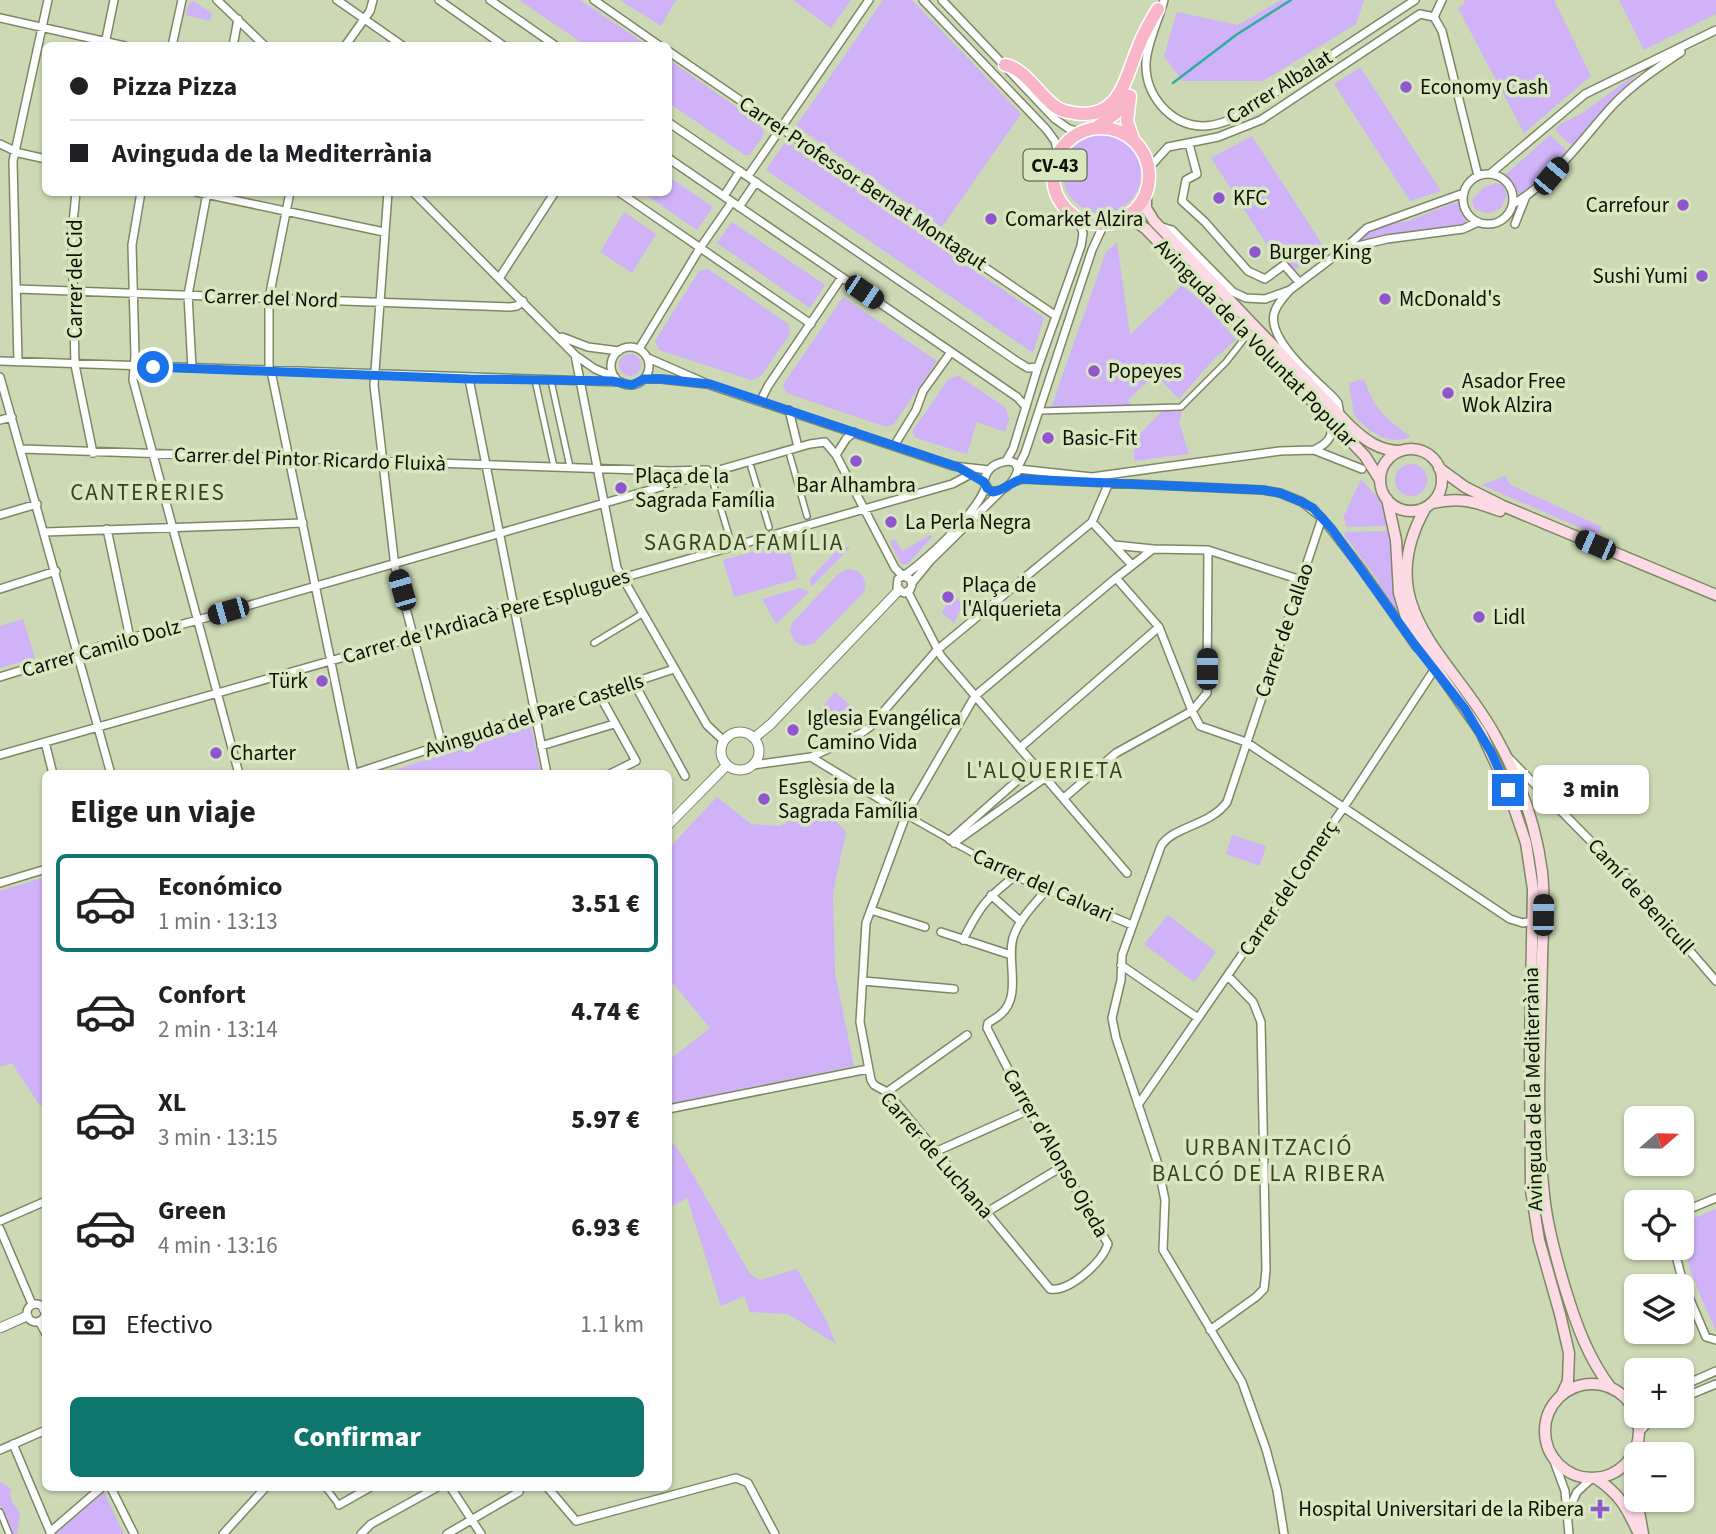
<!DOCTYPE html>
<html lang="es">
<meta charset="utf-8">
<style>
body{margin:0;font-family:"Source Sans 3",sans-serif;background:#f6f6f6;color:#202124;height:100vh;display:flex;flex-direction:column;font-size:26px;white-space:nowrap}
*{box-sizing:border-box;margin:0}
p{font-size:23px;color:#757577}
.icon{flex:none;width:38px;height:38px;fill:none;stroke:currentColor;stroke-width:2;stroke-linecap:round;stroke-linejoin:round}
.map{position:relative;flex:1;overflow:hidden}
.drawer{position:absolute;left:42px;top:770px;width:630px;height:721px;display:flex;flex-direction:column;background:#fff;border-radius:10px;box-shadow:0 2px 5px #0004}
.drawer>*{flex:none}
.top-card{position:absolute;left:42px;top:42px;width:630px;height:154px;border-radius:10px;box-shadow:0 2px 5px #0004;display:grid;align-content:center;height:154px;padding:0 28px;background:#fff}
.needle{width:46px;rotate:70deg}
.fabs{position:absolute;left:1624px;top:1106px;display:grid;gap:14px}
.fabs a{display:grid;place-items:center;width:70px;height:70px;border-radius:10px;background:#fff;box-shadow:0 2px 5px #0004;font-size:35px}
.end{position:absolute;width:32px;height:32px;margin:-16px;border:9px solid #1a73e8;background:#fff;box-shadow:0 0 0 4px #fff}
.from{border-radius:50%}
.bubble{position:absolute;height:49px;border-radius:10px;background:#fff;box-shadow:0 2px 5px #0004;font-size:23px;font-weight:800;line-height:49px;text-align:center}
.car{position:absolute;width:21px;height:42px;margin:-21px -10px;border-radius:9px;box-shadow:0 0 5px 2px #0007;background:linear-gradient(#222 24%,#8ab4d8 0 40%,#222 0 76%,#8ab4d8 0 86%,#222 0)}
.top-card b{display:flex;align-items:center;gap:24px;height:66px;font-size:26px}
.top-card b+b{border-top:2px solid #e0e0e0}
.top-card i{width:18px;height:18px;background:#202124}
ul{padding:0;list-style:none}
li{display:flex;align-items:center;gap:21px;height:98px;margin:0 14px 10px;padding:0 14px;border:4px solid transparent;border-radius:10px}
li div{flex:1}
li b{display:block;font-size:26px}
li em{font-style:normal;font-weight:800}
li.active{border-color:#0f766e}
li>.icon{width:63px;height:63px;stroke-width:1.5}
h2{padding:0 28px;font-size:32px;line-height:84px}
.pay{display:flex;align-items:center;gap:18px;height:77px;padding:0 28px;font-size:26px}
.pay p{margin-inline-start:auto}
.action{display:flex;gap:14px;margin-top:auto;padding:14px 28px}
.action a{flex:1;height:80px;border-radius:10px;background:#0f766e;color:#fff;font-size:28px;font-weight:800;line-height:80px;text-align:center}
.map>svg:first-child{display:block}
.green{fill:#cfb2f7}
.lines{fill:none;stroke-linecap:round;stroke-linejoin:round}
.stream{stroke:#2eae9f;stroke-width:2.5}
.pedestrian-casing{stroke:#7c8864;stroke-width:8}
.minor-casing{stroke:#7c8864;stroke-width:10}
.tertiary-casing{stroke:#7c8864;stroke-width:11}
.secondary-casing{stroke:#7c8864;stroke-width:13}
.primary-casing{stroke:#fff;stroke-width:15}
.pedestrian{stroke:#fff;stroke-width:5}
.minor{stroke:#fff;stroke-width:7}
.tertiary{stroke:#fff;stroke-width:9}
.secondary{stroke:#fddbe4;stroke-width:10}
.primary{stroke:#fab6c9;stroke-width:12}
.route{stroke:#1a73e8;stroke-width:9}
.poi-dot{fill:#8f56cd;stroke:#d9e7c0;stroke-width:2.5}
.labels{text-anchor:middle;stroke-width:7;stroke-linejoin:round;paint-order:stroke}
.shield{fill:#d9e7c0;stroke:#4a513d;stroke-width:2}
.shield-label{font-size:19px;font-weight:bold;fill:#0d1105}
.street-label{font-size:21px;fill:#0d1105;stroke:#d9e7c0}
.poi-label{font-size:21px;fill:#0d1105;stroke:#d9e7c0;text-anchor:start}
.neighbourhood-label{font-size:23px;letter-spacing:2px;fill:#394323;stroke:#d9e7c0}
</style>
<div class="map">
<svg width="1716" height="1534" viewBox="0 0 1716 1534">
<rect width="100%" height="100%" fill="#ccd9b4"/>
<!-- green -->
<path class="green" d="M519,0H580L647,45H585Z
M620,0H676L661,26Z
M793,0H851L831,28Z
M883,0H912L1021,114L942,227L796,126Z
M1281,0H1364L1356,24L1263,81H1182L1164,56L1177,12L1238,25Z
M1464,0H1554L1591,76L1524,133L1458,8L1464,4Z
M1619,0H1716V14L1644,50Z
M193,1L212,13L210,21L186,15L188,5Z
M669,60L761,124L764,134L750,155H745L669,103Z
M1361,67L1362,70L1441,191L1410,201L1334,84Z
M1640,71L1572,146L1555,130L1560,124L1581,114Z
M1550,135L1567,151L1533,188L1520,195L1504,176Z
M1063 174a39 39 0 1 1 78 0a39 39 0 1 1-78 0Z
M1252,136L1324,247L1287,276L1211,158Z
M786,141L1044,318L1033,353L766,170Z
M669,177L713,207L697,230L643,193L668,192Z
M1496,183L1503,185L1507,195L1501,208L1488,214L1474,209L1472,200L1483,188Z
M1460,202L1467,223L1381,236L1359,243L1357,238L1368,230L1391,221L1406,222L1448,205Z
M624,212L656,234L632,273L600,252Z
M732,222L825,285L810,308L717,243Z
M1117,242L1130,335L1182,285L1208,307L1236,340L1214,359L1179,399L1155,374L1128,400L1132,406L1051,408L1106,252Z
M708,269L788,324L790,334L761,376L751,380L659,350L655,341L699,271Z
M843,297L937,361L894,424L886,427L786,393L783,385Z
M619 365a11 11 0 1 1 22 0a11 11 0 1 1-22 0Z
M959,376L1006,408L1009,419L1005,432L977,422L967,454L916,438L912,432L949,378Z
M1364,379C1374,409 1386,419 1411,437C1387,446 1369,432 1354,415L1349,383Z
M1168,405H1174L1182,412L1179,422L1189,454L1134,461V440Z
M1395 480a16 16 0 1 1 32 0a16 16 0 1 1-32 0Z
M1505,476L1511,485L1602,527L1597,535L1482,485Z
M1361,479L1380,500L1387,526L1347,527L1345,523L1346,521L1343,518Z
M1391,531L1402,619L1378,587L1379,582L1345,536L1344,532Z
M930,535L932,537L907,565L901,564L890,542L895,539L902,551Z
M787,542L797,579L734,597L723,560Z
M847,547L850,548L812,586L810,585V579L838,549Z
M847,569C861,569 868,579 864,592L814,643L805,646L796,643L790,632L792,623L837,575Z
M800,588L809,592L776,624L762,599Z
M951,593L963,604L954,623L942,613Z
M23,619L35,658L0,668V626Z
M835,692L852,707L834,728L818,712Z
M531,726L541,773H385Z
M717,797L751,824L780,826L820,805L846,832L833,893L835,973L854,1066L669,1104V1060L710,1028L669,979V848Z
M1232,835L1266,846L1260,866L1226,854Z
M45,877L46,1102L40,1106L12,1063L0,1067V891Z
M1168,915L1216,952L1194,982L1144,944Z
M669,1138L681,1154L750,1274L760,1280L797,1269L827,1322L836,1344L788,1314L750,1312L744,1296L721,1306L687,1198L669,1208Z
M1716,1209V1329H1715C1701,1297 1682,1259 1682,1223Z
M0,1482L12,1489L10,1493L12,1502L20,1513L17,1534H13L0,1504Z
M104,1492L124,1534H56Z"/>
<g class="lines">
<!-- stream -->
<path class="stream" d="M1173,83L1236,35L1291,0"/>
<defs>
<path id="pedestrian" d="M535,380L554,467
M551,381L570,467
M1039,411L1181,407L1226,362L1244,339
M790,456L807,516
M751,467L769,527
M712,479L730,539
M594,643L642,614
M906,815L950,840
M954,843L1011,874
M326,1488L339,1505
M0,1512L9,1534"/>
<path id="minor" d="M217,0L265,46
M337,0L403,46
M439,0L504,46
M490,0L556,46
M594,0L660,46
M923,0L1046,129L1055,141L1058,154
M942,0L1055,119L1069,129L1080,132
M1164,0C1159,20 1147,42 1146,63C1145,95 1170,125 1202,126C1218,126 1230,120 1244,113L1415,0
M1434,17L1442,31L1478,176
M1434,17L1442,0
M0,18L125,46
M105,44L114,0
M172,46L182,0
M233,46L238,19
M345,46L370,11L373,0
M668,51L1056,316
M668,122L1018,362L1028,368L1038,367
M0,144L19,153L46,159
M1189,144L1197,174L1186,180L1182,201L1205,222L1248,271L1265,279L1284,265L1299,282
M668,158L1017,397L1026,407
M1149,168L1168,147L1218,137L1261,120L1420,14L1434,17
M1490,174L1585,94L1716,30
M1463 199a25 25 0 1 1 50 0a25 25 0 1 1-50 0Z
M748,176L869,0
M76,192L72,234L75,365L93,453
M141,192L132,245L135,356L133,380L239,774
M196,192L384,232
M388,192L374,385L395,567L442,745
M413,192L575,355L595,369L615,377
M619,192L811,324
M724,196L740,171
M1513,204C1554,181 1582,139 1613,105C1633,84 1657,68 1681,52
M739,207L756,182
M1515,224L1526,196
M1162,227L1172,230L1233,292L1246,298L1265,299L1290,290L1344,249L1367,228L1464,193
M1345,249L1387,239L1463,229L1478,222
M500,277L555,192
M17,289L510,307L517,306L523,301
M1289,291C1283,298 1276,305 1274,314C1268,341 1316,380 1334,398L1338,403L1340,415
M562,337L588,347L619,351
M611 366a19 19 0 1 1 38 0a19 19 0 1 1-38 0Z
M639,349L700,248L732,202
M575,355L617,568L707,725L724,741
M648,358L710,385L953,466L989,470
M0,361L621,382
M18,362L13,161L48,0
M192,368L188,295L207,193
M269,371V298L290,192
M271,371L354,774
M0,377L111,774
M469,379L547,774
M644,379H661L706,384
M761,400L768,386L842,277
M789,410L798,447
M0,420L12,417
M894,446L916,410L923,391L951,352
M22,449L670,471L707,470
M1314,450C1327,444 1335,436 1330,422
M836,455L846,439L854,432
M1006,461L1013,449L1038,367L1081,246L1083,233L1077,217
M1010,461L1015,463L1018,469C1014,483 1004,493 989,491L984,482C986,468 996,462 1010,461Z
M1018,467L1025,453L1092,250L1104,224
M1018,469L1092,477L1280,451L1314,450L1362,469
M1013,482L1022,479L1263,490L1280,493L1302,502L1322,518L1361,568L1417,648
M0,515L37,504
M1092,522L1132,565
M107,529L130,638
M45,532L303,523
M1114,545L1153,549L1208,550L1301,580
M904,576L910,579L912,585L910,590L904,593L897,588L898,579C921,567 980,510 986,485
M1116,578L1159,627L1192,711L1200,726L1246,742L1510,919L1523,923L1532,921
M912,583L930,561L1002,490
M0,589L56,571
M908,592L941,656L1127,873
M0,677L86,650L198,620L810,444L825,442L836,455L895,568L903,576
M634,683L685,776
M599,694L636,761L610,774
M45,742L53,774
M541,746L614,724
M1021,747L1159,627
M0,755L952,484L971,474
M811,757L906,815
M1508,757L1626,877L1716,981
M753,765L811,757L860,734L870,727L937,650L1092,522L1108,485
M353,774L674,669
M1064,798L1116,753L1192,711L1207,693L1208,550
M950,840L1036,764
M954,843L1046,777
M1011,874L1132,925
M0,883L46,869
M1046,890C1035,904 1020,918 1014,935C1005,958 1023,995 1001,1014C997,1018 992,1020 988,1023L987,1028L1029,1110L1108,1244C1102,1262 1070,1292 1050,1289L887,1092L874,1085L871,1080L860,1022L866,923L906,815L975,696L1116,578L1153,549
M991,895L1021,922
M871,910L925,927
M941,932L1011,955
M963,940C980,906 986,899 1015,876
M1121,965L1198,1018
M863,981L954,989
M887,1092L967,1035
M1138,1105L1344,807L1434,670
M668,1109L868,1069
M935,1152L1029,1110
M987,1212L1063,1166
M1682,1212L1716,1198
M0,1221L46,1201
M0,1229L32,1304
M1674,1248L1683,1283L1706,1337L1716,1340
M27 1313a9 9 0 1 1 18 0a9 9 0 1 1-18 0Z
M39,1321L46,1334
M1210,1330L1256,1297L1264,1289L1266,1270L1261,1022L1253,1002L1228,976
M1682,1386L1716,1371
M1624,1398H1636
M1682,1398L1716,1384
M1639,1433L1654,1416
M13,1444L51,1534
M0,1450L46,1430
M1554,1461L1565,1491L1569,1534
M111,1488L134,1534
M451,1488L481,1534
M548,1488L576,1521L736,1478L748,1483L775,1534
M339,1505L369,1488
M1569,1509L1577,1492L1591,1479
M50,1532L101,1488
M223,1534L265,1488
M361,1534L371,1524L436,1488
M447,1534L519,1492
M1284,1534L1277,1490L1266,1449L1242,1382L1163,1250L1165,1200L1157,1161L1116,1038L1112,1018L1121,980L1122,955L1161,846C1173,826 1210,826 1227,802L1322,518"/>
<path id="tertiary" d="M721 751a19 19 0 1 1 38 0a19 19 0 1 1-38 0Z
M754,738L771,724L899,590
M668,825L727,765
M44,1309H46
M0,1328L27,1316"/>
<path id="secondary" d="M1146,195V208L1154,221L1350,426C1365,440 1379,451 1401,451
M1123,219L1135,221L1146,229L1365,456L1380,480
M1380 480a31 31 0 1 1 62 0a31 31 0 1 1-62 0Z
M1439,468L1465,487L1503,506L1716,595
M1387,499L1396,540L1399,593L1406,617L1421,646L1481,732L1508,790L1526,843L1533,889L1530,1050L1531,1190L1539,1240L1560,1314L1569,1353L1568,1381L1562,1394
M1432,503C1460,497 1473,501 1500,511
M1426,507C1368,608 1453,657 1496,737C1519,778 1536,825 1542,872C1545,899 1543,929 1542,956C1541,1035 1535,1117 1544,1195C1547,1226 1556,1258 1565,1288C1576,1324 1588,1358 1611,1388
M1545 1431a47 47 0 1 1 94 0a47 47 0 1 1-94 0Z
M1635,1453L1636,1493
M1597,1479C1621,1495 1627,1509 1639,1534
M1637,1500L1643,1534"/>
<path id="primary" d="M1005,65C1023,68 1036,90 1050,102C1056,109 1065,112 1074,113C1119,121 1125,79 1138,48C1143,34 1150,22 1158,9
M1130,96L1127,121L1133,139
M1097,127L1116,113L1126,95
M1053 176a48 48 0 1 1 96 0a48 48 0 1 1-96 0Z"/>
</defs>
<!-- pedestrian casing -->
<use href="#pedestrian" class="pedestrian-casing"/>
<!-- minor casing -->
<use href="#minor" class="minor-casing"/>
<!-- tertiary casing -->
<use href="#tertiary" class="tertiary-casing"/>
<!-- secondary casing -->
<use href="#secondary" class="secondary-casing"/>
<!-- primary casing -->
<use href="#primary" class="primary-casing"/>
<!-- pedestrian -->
<use href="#pedestrian" class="pedestrian"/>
<!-- minor -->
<use href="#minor" class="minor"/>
<!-- tertiary -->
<use href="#tertiary" class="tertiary"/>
<!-- secondary -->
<use href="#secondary" class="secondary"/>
<!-- primary -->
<use href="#primary" class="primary"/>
</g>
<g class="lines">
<!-- route -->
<path class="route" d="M153,367L469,379L612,381L632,385L644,379H661L710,384L958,467L984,482L987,488L993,492C1005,490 1011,482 1022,479L1263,490L1280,493L1302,502L1313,508L1332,529L1415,645L1465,709L1491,752L1508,790"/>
</g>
<!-- markers -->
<g class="poi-dot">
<circle cx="1406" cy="87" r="7"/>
<circle cx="1219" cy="198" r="7"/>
<circle cx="1683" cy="205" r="7"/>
<circle cx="991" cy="219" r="7"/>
<circle cx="1255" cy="252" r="7"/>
<circle cx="1702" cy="276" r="7"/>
<circle cx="1385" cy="299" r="7"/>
<circle cx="1094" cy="371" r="7"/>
<circle cx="1448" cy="393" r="7"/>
<circle cx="1048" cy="438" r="7"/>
<circle cx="856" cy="461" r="7"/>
<circle cx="621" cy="488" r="7"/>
<circle cx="891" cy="522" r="7"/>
<circle cx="948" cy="597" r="7"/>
<circle cx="1479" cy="617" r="7"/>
<circle cx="322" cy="681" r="7"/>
<circle cx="793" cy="730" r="7"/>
<circle cx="216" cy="753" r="7"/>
<circle cx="764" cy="799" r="7"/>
<path d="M1596.5 1498.5h7v7h7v7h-7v7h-7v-7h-7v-7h7z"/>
</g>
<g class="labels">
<!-- shield labels -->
<rect class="shield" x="1023.5" y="149.5" width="63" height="31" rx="5"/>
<g class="shield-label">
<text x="1055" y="172">CV-43</text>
</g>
<!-- street labels -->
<g class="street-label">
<text transform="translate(1279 87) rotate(-32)" y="7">Carrer Albalat</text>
<text transform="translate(863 183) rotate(34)" y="7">Carrer Professor Bernat Montagut</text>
<text transform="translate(75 279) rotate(-90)" y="7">Carrer del Cid</text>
<text transform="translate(271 298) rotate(2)" y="7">Carrer del Nord</text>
<text transform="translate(1256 343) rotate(46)" y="7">Avinguda de la Voluntat Popular</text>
<text transform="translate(310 459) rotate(2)" y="7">Carrer del Pintor Ricardo Fluixà</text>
<text transform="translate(486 616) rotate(-16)" y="7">Carrer de l'Ardiacà Pere Esplugues</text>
<text transform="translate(1284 630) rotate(-71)" y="7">Carrer de Callao</text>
<text transform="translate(101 648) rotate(-16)" y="7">Carrer Camilo Dolz</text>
<text transform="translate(534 715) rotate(-18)" y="7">Avinguda del Pare Castells</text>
<text transform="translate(1043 885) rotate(24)" y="7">Carrer del Calvari</text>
<text transform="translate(1288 888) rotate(-56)" y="7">Carrer del Comerç</text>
<text transform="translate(1641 896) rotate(48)" y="7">Camí de Benicull</text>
<text transform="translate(1533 1089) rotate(-91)" y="7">Avinguda de la Mediterrània</text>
<text transform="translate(1056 1153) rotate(60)" y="7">Carrer d'Alonso Ojeda</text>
<text transform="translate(937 1155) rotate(49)" y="7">Carrer de Luchana</text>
</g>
<!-- poi labels -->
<g class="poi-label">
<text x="1420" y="94">Economy Cash</text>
<text x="1233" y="205">KFC</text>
<text x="1669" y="212" text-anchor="end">Carrefour</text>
<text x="1005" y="226">Comarket Alzira</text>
<text x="1269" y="259">Burger King</text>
<text x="1688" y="283" text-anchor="end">Sushi Yumi</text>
<text x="1399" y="306">McDonald's</text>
<text x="1108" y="378">Popeyes</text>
<text x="1462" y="388">Asador Free<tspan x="1462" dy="24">Wok Alzira</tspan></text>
<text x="1062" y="445">Basic-Fit</text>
<text x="635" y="483">Plaça de la<tspan x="635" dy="24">Sagrada Família</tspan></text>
<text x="856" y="492" text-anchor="middle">Bar Alhambra</text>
<text x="905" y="529">La Perla Negra</text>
<text x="962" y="592">Plaça de<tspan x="962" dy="24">l'Alquerieta</tspan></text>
<text x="1493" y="624">Lidl</text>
<text x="308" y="688" text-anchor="end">Türk</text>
<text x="807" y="725">Iglesia Evangélica<tspan x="807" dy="24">Camino Vida</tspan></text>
<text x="230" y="760">Charter</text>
<text x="778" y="794">Esglèsia de la<tspan x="778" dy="24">Sagrada Família</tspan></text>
<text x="1584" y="1516" text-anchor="end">Hospital Universitari de la Ribera</text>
</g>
<!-- neighbourhood labels -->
<g class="neighbourhood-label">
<text x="148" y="500">CANTERERIES</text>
<text x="744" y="550">SAGRADA FAMÍLIA</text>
<text x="1045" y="778">L'ALQUERIETA</text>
<text x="1269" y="1155">URBANITZACIÓ<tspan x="1269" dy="26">BALCÓ DE LA RIBERA</tspan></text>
</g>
</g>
</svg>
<div class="fabs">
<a><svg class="needle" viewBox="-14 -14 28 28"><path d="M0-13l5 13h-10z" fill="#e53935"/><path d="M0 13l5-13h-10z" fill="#757577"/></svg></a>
<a><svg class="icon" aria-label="locate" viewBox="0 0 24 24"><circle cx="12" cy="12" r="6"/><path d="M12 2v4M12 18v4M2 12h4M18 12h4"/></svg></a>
<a><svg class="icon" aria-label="layers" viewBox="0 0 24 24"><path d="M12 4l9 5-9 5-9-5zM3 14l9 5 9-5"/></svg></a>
<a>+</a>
<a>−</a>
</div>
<i class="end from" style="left:153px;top:367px"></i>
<i class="end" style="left:1508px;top:790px"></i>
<div class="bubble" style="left:1533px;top:765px;width:116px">3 min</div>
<i class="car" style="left:1551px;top:176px;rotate:40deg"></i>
<i class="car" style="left:864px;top:292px;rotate:124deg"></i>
<i class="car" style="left:1595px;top:545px;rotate:293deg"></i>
<i class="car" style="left:402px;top:590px;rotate:344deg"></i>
<i class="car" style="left:228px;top:611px;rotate:254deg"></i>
<i class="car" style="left:1207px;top:669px;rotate:0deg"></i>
<i class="car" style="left:1543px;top:915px;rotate:1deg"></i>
<div class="top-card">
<b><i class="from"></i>Pizza Pizza</b>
<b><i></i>Avinguda de la Mediterrània</b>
</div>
<section class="drawer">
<h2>Elige un viaje</h2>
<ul>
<li class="active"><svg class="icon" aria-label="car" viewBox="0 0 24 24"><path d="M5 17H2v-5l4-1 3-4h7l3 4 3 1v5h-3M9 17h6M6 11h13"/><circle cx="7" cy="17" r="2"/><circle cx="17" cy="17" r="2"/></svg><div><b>Económico</b><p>1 min · 13:13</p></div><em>3.51 €</em></li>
<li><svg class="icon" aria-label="car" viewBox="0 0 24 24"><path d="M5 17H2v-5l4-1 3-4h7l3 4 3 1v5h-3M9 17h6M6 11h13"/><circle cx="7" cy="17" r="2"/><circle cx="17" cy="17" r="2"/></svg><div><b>Confort</b><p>2 min · 13:14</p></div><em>4.74 €</em></li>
<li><svg class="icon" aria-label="car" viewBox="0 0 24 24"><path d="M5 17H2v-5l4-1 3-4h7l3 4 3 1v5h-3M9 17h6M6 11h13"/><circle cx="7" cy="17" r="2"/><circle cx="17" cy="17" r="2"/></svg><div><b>XL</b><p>3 min · 13:15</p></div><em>5.97 €</em></li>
<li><svg class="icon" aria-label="car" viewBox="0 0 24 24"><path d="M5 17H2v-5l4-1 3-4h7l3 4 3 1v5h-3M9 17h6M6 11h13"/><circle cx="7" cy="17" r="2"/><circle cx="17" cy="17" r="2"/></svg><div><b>Green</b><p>4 min · 13:16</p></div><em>6.93 €</em></li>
</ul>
<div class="pay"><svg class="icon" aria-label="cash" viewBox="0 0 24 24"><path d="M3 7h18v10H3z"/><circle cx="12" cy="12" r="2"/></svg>Efectivo<p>1.1 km</p></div>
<div class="action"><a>Confirmar</a></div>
</section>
</div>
